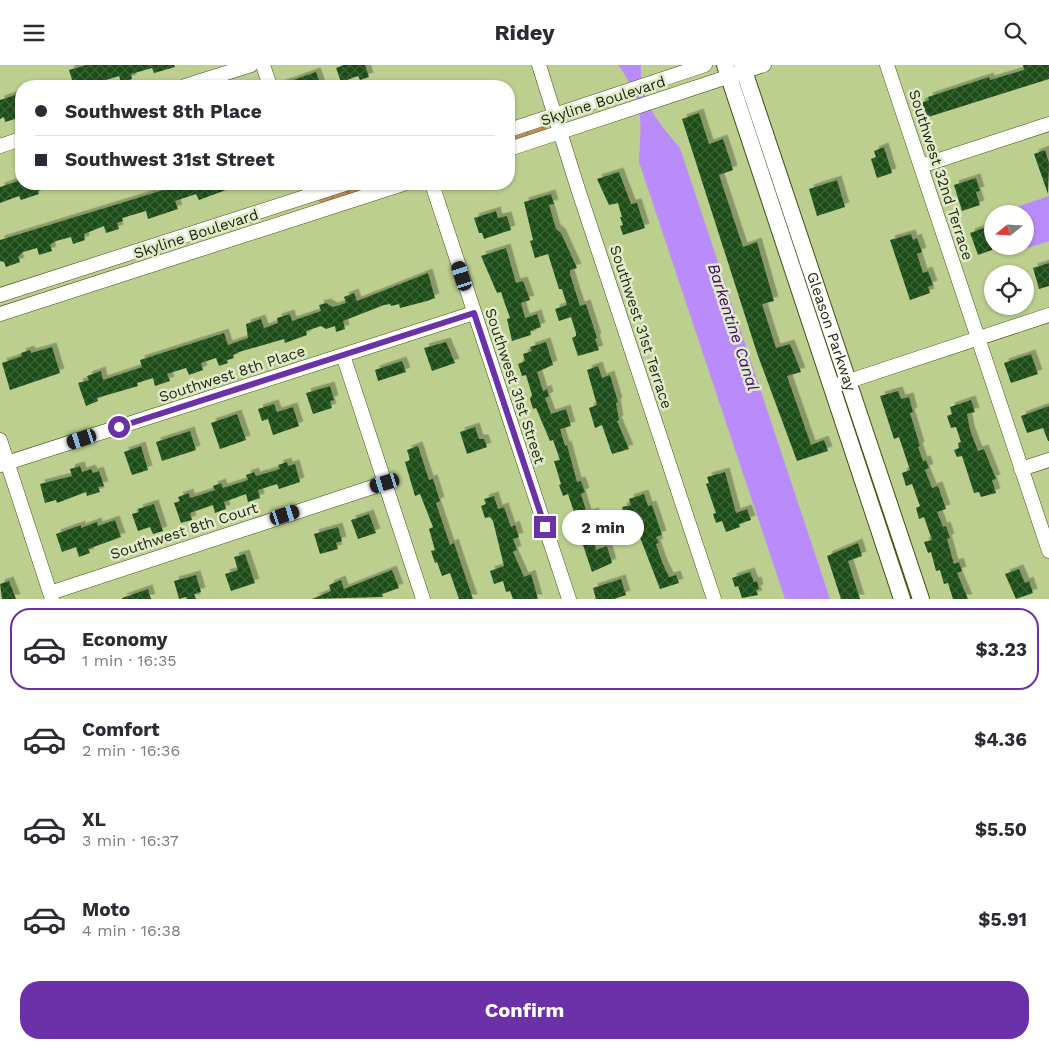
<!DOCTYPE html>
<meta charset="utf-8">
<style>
body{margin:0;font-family:"Work Sans",sans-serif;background:#f2f2f3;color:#2b2b33;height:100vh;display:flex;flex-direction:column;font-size:19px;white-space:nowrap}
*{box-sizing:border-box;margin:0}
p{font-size:16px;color:#7c7c81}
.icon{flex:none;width:28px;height:28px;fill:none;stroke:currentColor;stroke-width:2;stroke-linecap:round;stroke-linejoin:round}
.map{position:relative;height:534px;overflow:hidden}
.drawer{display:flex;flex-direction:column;background:#fff;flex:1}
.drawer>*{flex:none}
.top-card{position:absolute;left:15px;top:15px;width:500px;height:110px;border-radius:20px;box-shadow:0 1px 4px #0004;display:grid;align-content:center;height:110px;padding:0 20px;background:#fff}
.needle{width:32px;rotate:252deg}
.controls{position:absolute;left:984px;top:140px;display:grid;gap:10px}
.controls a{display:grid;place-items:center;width:50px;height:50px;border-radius:50%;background:#fff;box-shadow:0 1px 4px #0004;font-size:25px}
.end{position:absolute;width:22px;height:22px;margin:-11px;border:6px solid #6b31a8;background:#fff;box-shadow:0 0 0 2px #fff}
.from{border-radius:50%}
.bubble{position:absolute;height:35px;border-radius:18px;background:#fff;box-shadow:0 1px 4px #0004;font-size:16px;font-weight:700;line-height:35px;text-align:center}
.car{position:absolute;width:15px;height:30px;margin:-15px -8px;border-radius:6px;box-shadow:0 0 4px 1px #0007;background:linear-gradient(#222 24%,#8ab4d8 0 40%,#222 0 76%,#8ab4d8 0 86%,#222 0)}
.top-card b{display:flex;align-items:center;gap:18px;height:48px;font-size:19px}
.top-card b+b{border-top:1px solid #e1e1e2}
.top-card i{width:12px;height:12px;background:#2b2b33}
ul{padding:9px 0 0;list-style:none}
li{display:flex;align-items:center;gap:15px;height:82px;margin:0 10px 8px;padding:0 10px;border:2px solid transparent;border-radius:20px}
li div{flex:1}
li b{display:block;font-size:19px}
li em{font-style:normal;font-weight:700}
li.on{border-color:#6b31a8}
li>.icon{width:45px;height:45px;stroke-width:1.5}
.action{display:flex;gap:10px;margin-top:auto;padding:10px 20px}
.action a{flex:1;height:58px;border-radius:20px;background:#6b31a8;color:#fff;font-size:20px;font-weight:700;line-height:58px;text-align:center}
header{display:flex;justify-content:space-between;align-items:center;height:65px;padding:0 20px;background:#fff;font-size:22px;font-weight:700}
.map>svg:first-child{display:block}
.grass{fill:url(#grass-dots)}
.water{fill:#ba8cfb}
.building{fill:url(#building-cross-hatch);filter:url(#shadow)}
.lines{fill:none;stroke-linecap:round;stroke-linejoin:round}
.minor-casing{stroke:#435111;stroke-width:15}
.major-casing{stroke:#435111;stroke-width:18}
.minor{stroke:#fff;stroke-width:14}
.major{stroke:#fff;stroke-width:16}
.route{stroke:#6b31a8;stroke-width:6}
.labels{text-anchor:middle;stroke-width:5;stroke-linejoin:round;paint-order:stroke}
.street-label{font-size:15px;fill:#1e240a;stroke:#e1ebcb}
.water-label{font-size:16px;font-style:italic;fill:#3e046c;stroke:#e1ebcb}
</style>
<header><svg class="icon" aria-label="menu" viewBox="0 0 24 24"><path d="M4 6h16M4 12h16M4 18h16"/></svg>Ridey<svg class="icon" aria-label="search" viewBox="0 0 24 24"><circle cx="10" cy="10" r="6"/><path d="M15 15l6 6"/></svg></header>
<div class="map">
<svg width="1049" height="534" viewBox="0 0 1049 534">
<defs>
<pattern id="grass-dots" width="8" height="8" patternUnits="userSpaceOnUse" patternTransform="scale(1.25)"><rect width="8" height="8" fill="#c68c58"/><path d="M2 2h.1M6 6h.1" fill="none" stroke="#a07247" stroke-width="1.8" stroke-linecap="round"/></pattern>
<pattern id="building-cross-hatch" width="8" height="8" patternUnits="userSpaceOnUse" patternTransform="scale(1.25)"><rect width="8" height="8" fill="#1d4d18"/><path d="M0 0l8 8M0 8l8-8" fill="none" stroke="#3d6338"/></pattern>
<filter id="shadow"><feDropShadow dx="4.5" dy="-4.5" stdDeviation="0" flood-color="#0004"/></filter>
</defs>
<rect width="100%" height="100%" fill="#bccf8f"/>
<!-- grass -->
<path class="grass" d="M544,61L547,63L545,66L509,79V70Z
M357,119H386L323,139L318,136L324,130Z
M846,334L915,534H906L843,335Z"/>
<!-- water -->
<path class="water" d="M618,0H641C639,37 658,56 680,83L830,534H785L639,97C641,54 645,37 618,0Z
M1049,131V176L1028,183L1024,181L1025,149H1011L1014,143Z"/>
<!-- building -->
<path class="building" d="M86,0H174L175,2L154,8L152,3L131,9L132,14L121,17L119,11L93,19L94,21H74L69,5Z
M344,0H365L369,12L360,15L358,11L341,17L336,3Z
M1023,0H1049V14L925,53L920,38L929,35L928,32L989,12L990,15L1024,5Z
M316,7L321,21H279V20Z
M21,28V52L5,57L4,52L0,54V35Z
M699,48L709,79L723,74L730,95L733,105L719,110L743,182L757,177L774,236L762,239L776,283L790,279L801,307L787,311L811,380L824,375L828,386L797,396L757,288L682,54Z
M884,82L892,108L877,113L871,94L876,92L874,86Z
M1045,85L1049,98L1048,129L1034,89Z
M619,107L631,139L637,138L645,163L623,170L620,161L623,160L620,152H622L618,138L609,140L597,114Z
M976,113L980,126L976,127L980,140L962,146L954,120Z
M21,115V119L54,120L38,126L39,129L21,135L19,131L0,138V122Z
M837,115L845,142L817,151L809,124Z
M183,119L184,122L192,119H224L226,125L199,135L196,129L175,136L178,144L148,154L146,146L122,153L123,156L117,158L119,164L106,168L104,161L84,169L85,175L73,179L71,172L56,176L50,180L52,186L39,190L37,183L23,187L18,192L20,197L6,202L4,197L0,196V175Z
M551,129L554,139L549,140L556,164L561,168L577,203L570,205V209L580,241L586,239L597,273L595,274L599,285L578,291L572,273L576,271V268L571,252L559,256L555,244L567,240L562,224H559L548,189L535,193L530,176L533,175L524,137Z
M496,146L498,153L507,151L511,165L484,174L482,168H479L474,153Z
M992,160V185L978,190L970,168Z
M911,169L913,175L917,173L922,187L917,189L923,208L928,206L933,220L928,222L930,228L910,235L890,175Z
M506,183L516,218L523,216L530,235L521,238L525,253L537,249L541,262L530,266L531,270L512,276L507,254L510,253L504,236L501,227L497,228L481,191Z
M1049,198V221L1039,224L1033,203Z
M428,208L435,233L427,236L400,243L399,239L391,241L390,239L384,240L343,256L345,264L336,267L335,261L326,264L321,261L306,266L307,270L285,278L284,274L239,287L233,290L234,293L227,295L228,298L219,301L216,293L201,298L203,305L189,310L186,303L167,309L170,316L155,321L153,313L137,318L138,321L97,333L98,336L86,341L78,318L89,315L87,311L101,306L103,315L142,302L140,295L224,268L228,280L248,273L246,259L261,254L264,263L278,258L277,253L290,249L292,256L321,246L319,240L326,238L333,242L346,238L344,232L354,228L357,236Z
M446,277L455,298L432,306L424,283Z
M546,277L553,300L537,307L543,326L547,324L549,331L545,333L551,349L566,344L571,361L560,364L565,381L567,380L577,417L581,416L585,427L581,429L587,449L594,447L601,468L592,471L596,485L607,481L612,498L592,507L581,474L576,476L569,455L576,453L568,429L563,431L559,420L561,419L554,396L560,395L553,375L550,376L536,343L533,344L530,334L532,330L526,310L522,311L518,299L525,296L523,289L532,286L530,282Z
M52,282L60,308L10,325L2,298L22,291L21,288L30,285L31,288Z
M1031,289L1038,309L1011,318L1004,298Z
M402,296L406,307L378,316L375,305Z
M598,301L602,313L610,310L618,337L616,338L619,355L617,356L629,384L612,389L602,360L595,363L589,343L597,340L587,305Z
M330,321L334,335L330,336L332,343L313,349L306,328Z
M898,326L901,334L909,332L913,347L910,348L920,381L918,382L923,396L926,395L929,403L925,405L932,423L938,421L946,444L937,447L943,462L946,461L950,473L947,474L954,499L959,497L962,506L957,508L968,534H953L948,518L944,519L940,505L936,506L931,487L928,488L924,477L932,475L924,452L919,454L916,443L920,441L912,419L906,421L902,408L910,405L899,372L894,374L880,331Z
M971,335L975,347L967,349L970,365L978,386L984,384L996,414L992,415L996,428L981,432L979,427L974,428L962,391L957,392L954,385L959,383L958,378L961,377L956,362L951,363L947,351L952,349L950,342Z
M274,339L277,347L293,342L299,361L273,370L268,354L262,356L258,344Z
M1049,341V376H1048L1043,363L1027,368L1021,351Z
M237,349L246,375L220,384L211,358Z
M475,362L479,374H484L487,382L467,389L460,367Z
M190,366L196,385L162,396L156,377Z
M141,381L148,405L132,410L124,387Z
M418,381L429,415L433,414L440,436L436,438L450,480L454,478L473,534H459L450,508L442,511L437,497L435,498L431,486L435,485L429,464L433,462L420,429L415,431L405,397L410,395L407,385Z
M287,397L288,401L295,399L300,417L279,424L277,419L258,425L260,433L248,437L246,429L224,437L226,444L215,448L213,440L190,448L192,455L181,458L174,438L180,436L178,432L189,428L190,433L197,431L215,425L213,421L221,418L223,423L248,415L246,410L254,407L256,411L280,404L278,400Z
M80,401L82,407L91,404L93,408L99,406L104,421L98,422L100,427L87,431L86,427L57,438L56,435L45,438L40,419L72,411L70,404Z
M725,407L736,448L747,444L751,455L739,459L740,462L726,467L722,456L716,458L713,449L716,448L706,419L709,418L707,412Z
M644,429L648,441L652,440L662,470L656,472L659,478L656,479L662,497L669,512L676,510L679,518L660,524L634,457L627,459L622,442L631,440L629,434Z
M494,431L498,444L504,442L511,462L515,460L519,472L513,474L517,485L513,487L524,512L531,509L538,534H513L510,526L506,527L503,516L494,519L490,506L504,501L493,456L490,452L485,453L481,441L486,439L484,434Z
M154,439L163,466L153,469L150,462L138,466L132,449L139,447L138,444Z
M369,449L376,468L358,474L351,455Z
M115,455L121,472L88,484L90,488L79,492L76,482L62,487L56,469L81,460V463L97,457L98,461Z
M338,462L342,476L336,478L338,484L320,489L314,469Z
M858,478L862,491L848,496L860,534H841L827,491Z
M245,489L255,518L231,526L225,509L238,505L234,492Z
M1019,504L1025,518L1029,516L1033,528L1016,534L1005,509Z
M392,505L399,523L382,529L383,532L312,534L331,526L329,520L341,515L344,524Z
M750,507L754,517L757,516L759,524L756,525L758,530L742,533L738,521L735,522L732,513Z
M196,510L201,527L194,529L196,534H187L186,532L179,534L174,516Z
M621,514L626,530L614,534H596L593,523Z
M9,516L16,534H2L0,519Z
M148,524L151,534H122V533Z"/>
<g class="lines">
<defs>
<path id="minor" d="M263,0L270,21
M539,0L578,124L714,534
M887,0L1049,486
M185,21L251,0
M509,65L705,0
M0,81L21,74
M509,84L764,0
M921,101L1049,59
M432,119L569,534
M0,230L345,119
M0,249L403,119
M343,290L423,534
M840,319L1049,250
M0,375L52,534
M0,400L474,248
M1021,404L1049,395
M50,528L385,418"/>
<g id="major">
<path d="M725,0L902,534"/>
<path id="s1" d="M742,0L921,534"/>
</g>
</defs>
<!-- minor casing -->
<use href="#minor" class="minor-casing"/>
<!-- major casing -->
<use href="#major" class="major-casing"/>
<!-- minor -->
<use href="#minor" class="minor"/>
<!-- major -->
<use href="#major" class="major"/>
</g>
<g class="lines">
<!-- route -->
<path class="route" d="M119,362L474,248L545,462"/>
</g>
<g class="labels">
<!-- street labels -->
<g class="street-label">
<text transform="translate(603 36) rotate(-18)" y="5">Skyline Boulevard</text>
<text transform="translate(941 110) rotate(72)" y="5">Southwest 32nd Terrace</text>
<text transform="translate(196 169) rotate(-18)" y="5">Skyline Boulevard</text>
<text transform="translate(641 262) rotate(72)" y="5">Southwest 31st Terrace</text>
<text dy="5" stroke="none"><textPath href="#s1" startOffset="281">Gleason Parkway</textPath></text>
<text transform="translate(232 309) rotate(-18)" y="5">Southwest 8th Place</text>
<text transform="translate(515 321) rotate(72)" y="5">Southwest 31st Street</text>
<text transform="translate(184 466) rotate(-18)" y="5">Southwest 8th Court</text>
</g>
<!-- water labels -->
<g class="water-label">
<text transform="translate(734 262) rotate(72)" y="6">Barkentine Canal</text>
</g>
</g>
</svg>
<div class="controls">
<a><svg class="needle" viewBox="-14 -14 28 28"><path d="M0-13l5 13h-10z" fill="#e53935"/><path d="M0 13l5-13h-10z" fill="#7c7c81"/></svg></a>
<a><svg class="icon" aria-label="locate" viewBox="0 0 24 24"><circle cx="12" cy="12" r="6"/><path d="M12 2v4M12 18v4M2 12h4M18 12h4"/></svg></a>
</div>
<i class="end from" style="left:119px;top:362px"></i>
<i class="end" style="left:545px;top:462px"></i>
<div class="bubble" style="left:562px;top:445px;width:82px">2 min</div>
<i class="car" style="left:462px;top:211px;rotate:342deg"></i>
<i class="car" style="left:82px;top:374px;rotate:252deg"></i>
<i class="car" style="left:385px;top:418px;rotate:253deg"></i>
<i class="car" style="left:285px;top:450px;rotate:72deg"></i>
<div class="top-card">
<b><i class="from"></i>Southwest 8th Place</b>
<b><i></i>Southwest 31st Street</b>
</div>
</div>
<section class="drawer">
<ul>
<li class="on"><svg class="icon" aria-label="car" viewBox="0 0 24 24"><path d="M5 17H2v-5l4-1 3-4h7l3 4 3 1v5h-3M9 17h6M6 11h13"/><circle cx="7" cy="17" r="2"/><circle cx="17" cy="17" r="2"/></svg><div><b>Economy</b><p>1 min · 16:35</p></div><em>$3.23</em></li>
<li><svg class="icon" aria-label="car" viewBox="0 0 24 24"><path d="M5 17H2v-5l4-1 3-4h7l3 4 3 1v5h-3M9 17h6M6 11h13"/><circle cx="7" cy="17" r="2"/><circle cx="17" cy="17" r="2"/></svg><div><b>Comfort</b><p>2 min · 16:36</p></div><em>$4.36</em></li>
<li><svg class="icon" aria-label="car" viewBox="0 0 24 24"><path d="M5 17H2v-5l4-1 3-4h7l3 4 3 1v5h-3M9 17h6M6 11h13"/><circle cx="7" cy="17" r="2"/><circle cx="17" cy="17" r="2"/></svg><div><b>XL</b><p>3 min · 16:37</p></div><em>$5.50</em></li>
<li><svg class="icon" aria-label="car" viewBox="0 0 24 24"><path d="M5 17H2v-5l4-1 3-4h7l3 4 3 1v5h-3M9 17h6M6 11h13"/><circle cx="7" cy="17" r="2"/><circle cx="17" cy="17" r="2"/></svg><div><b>Moto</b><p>4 min · 16:38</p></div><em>$5.91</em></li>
</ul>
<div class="action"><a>Confirm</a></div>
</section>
